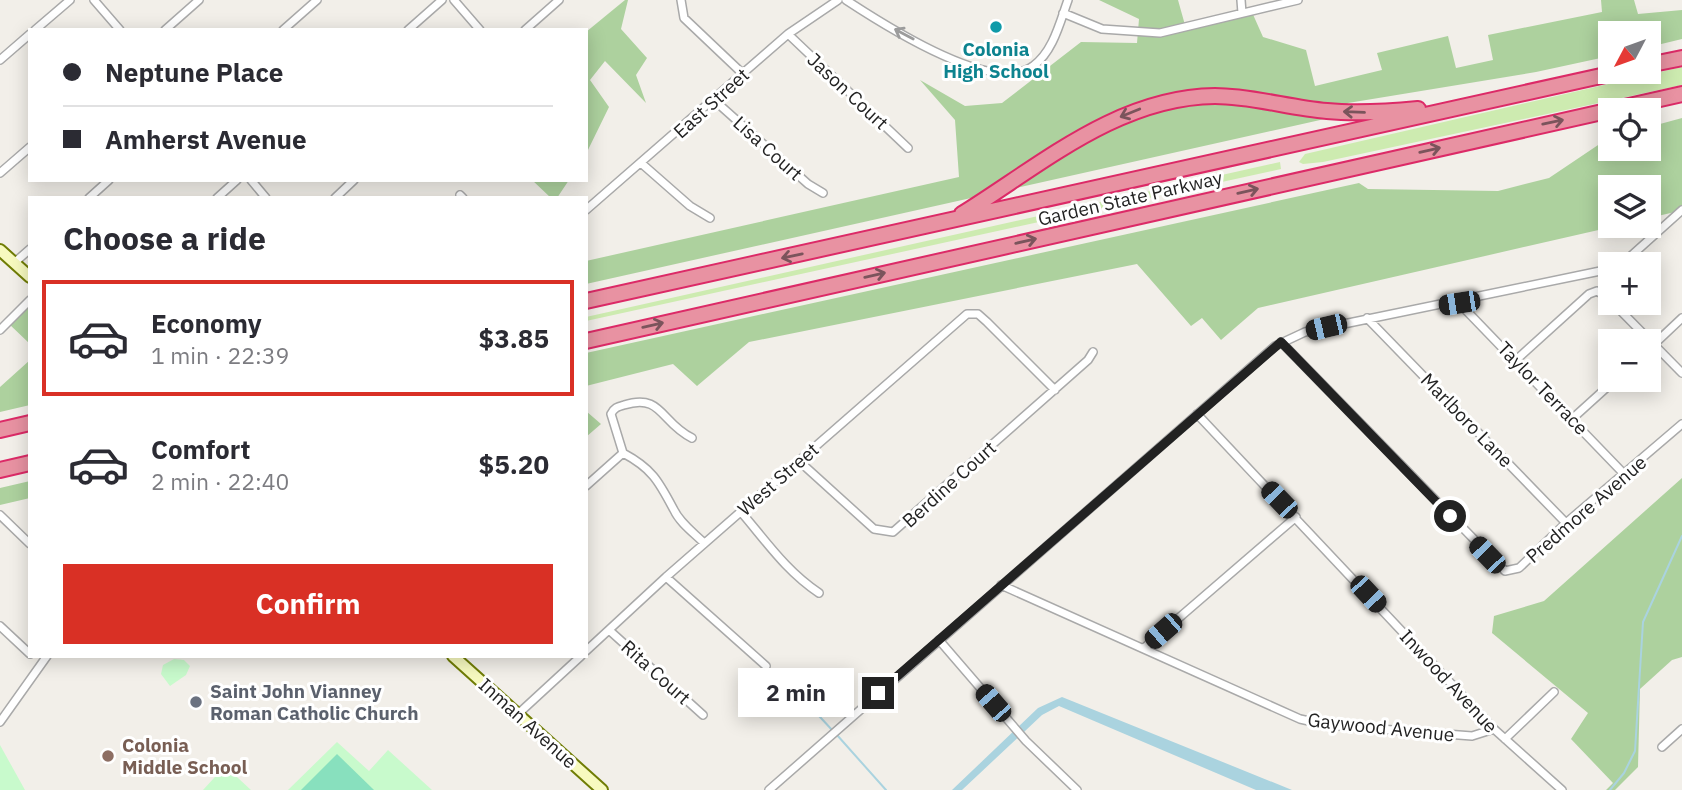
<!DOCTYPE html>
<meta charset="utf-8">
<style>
body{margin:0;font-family:"IBM Plex Sans",sans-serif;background:#f7f7f7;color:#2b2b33;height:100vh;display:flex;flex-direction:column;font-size:26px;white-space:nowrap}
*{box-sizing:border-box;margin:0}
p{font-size:23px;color:#7c7c81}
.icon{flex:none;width:38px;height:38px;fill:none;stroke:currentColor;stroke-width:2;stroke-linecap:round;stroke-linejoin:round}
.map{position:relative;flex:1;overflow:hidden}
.drawer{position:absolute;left:28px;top:196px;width:560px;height:462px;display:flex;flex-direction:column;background:#fff;border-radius:0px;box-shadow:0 4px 18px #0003}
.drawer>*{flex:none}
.top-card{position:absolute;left:28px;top:28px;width:560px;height:154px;border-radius:0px;box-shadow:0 4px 18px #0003;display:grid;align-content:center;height:154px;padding:0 35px;background:#fff}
.needle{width:46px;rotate:229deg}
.controls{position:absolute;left:1598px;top:21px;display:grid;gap:14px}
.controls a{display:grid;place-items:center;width:63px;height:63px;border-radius:0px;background:#fff;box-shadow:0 4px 18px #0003;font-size:35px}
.end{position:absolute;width:32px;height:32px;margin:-16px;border:9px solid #222;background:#fff;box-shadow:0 0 0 4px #fff}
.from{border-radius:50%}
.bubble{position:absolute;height:49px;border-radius:0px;background:#fff;box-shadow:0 4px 18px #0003;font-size:23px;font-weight:700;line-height:49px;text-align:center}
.car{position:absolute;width:21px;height:42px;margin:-21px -10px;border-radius:9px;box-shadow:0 0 5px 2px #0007;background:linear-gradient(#222 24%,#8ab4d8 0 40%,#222 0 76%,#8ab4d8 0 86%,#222 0)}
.top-card b{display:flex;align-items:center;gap:24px;height:66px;font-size:26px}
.top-card b+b{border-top:2px solid #e1e1e2}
.top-card i{width:18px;height:18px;background:#2b2b33}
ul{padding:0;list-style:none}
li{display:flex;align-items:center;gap:21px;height:116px;margin:0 14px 10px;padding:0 21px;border:4px solid transparent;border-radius:0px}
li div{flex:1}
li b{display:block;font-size:26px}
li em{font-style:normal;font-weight:700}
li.current{border-color:#d93025}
li>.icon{width:63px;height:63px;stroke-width:1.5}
h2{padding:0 35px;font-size:32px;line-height:84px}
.primary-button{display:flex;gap:14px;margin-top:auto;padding:14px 35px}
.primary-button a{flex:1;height:80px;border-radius:0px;background:#d93025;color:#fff;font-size:28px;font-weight:700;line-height:80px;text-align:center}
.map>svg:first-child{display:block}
.grass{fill:#cdebb0}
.forest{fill:#add19e}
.park{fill:#c8facc}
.pitch{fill:#88e0be}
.water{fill:#aad3df}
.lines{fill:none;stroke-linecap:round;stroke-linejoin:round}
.stream{stroke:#aad3df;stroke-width:2}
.street-casing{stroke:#a9a9a9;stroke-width:10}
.secondary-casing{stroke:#707d05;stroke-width:14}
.highway-casing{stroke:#dc2a67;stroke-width:18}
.street{stroke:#fff;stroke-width:7}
.secondary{stroke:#f7fabf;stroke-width:10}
.highway{stroke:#e892a2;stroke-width:14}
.oneway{stroke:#9c9c9c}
.oneway2{stroke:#7b545c}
.route{stroke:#222;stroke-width:9}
.culture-dot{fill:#0f9aa8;stroke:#fff;stroke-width:2.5}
.worship-dot{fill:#6b7280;stroke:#fff;stroke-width:2.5}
.education-dot{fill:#8d6e63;stroke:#fff;stroke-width:2.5}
.labels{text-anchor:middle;stroke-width:6;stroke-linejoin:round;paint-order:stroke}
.culture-label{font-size:19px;font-weight:bold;fill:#0d838f;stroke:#fff}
.street-label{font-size:19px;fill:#222;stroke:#fff}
.worship-label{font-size:19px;font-weight:bold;fill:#5b616d;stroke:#fff;text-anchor:start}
.education-label{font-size:19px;font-weight:bold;fill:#785e54;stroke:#fff;text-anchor:start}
</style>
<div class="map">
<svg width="1682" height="790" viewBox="0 0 1682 790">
<rect width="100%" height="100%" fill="#f2efe9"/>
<!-- grass -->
<path class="grass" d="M1682,67V85L1323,162L1303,164L1299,162L1305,154Z
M1280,162L1281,169L586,321V317Z"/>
<!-- forest -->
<path class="forest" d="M625,0H628L621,29L647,58L636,75L646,103L605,61L590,80L609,107L586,154V32Z
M1099,0H1178L1185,25L1251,10L1263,37L1306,50L1315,86L1382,70L1377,53L1448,36L1456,68L1493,60L1488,35L1602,12L1601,0H1634L1638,14L1682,10V39L1649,47L1648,33H1610V56L1536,72L1348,103L1338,116L586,284V261L959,177L955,120L920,80L965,106L1002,103L1081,42L1137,43L1139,19Z
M1682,118V205L1675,212L1649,218L1648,187H1610V226H1616L1258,308L1221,340L1202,318L1191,326L1137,264L749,342L697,386L673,364L586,386V353L1359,183L1368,189L1498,191L1549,178L1610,137V149H1648L1649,127Z
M532,180H569L557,198H551Z
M30,300V344L8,323Z
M30,360V405L0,412V387Z
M586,411L601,424L586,437Z
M1682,478V657L1672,660L1640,689L1638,767L1615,790H1606L1613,783L1571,739L1588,713L1492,633L1494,616L1544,601Z
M30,481V498L0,505V488Z"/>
<!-- park -->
<path class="park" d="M174,659L184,660L190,666L186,675L170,686L161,674L163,665Z
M337,742L369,771L388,750L432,790H288Z
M0,745L25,790H0Z
M225,766L251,790H203Z"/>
<!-- pitch -->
<path class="pitch" d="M337,754L374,790H301Z"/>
<!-- water -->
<path class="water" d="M1062,697L1292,790H1256L1059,706L1042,715L962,790H952L1038,708Z"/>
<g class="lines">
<!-- stream -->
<path class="stream" d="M782,676L833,731
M837,735L886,790
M1610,790L1624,773L1635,751L1643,622L1682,536"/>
<defs>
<path id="street" d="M94,0L120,30
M454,0L480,30
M681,0L684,18L743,74
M846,0C881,23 993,96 1033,66C1053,52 1060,22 1068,0
M1241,0L1242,13
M1063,13L1102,29L1160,33L1298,0
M35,30L70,0
M165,30L199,0
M283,30L317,0
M408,30L442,0
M525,30L559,0
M788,34L908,148
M0,60L30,34
M714,100L808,184L823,193
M641,163L690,206L710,218
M0,173L30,147
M251,180L266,198
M460,195L463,198
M89,198L109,180
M217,198L237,180
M335,198L354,180
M586,210L788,34L838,0
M14,263L30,249
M1622,264L1682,210
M1459,303L1625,475
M1613,303L1682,373
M1367,318L1566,523
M0,330L30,300
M1281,342L1505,571L1519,568L1566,523L1682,424
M1648,350L1682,318
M1516,360L1589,294L1597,291L1610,299
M1197,414L1494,729L1562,790
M1573,418L1615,380
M623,453L611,414C614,408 617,407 624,405C662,393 660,422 692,438
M623,453C653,469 659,482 674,510C680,523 694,533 704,543
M799,461L874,529L893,532L1088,360L1093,352
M586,486L623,453
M741,512C766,541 786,571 819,593
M0,515L30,544
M666,577L766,666
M1001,585L1300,719L1327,725L1472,736L1494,729
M0,626L30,654
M609,630L703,715
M939,640L1026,741L1077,790
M1144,648L1296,517
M586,651L666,577L967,314H978L987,322L1055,390
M518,714L581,656
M0,722L47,656
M1505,739L1554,692
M1662,747L1682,729
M769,790L1275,346L1305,332L1610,269"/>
<path id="secondary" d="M0,250L30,277
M453,656L602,790"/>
<path id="highway" d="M1648,65L1682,58
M962,214C1041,165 1118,97 1215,96C1252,96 1290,108 1327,111C1357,114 1387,112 1418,109
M586,301L1619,72
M586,341L1682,94
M0,430L30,423
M0,470L30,463"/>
</defs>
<!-- street casing -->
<use href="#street" class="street-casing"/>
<!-- secondary casing -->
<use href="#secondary" class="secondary-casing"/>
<!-- highway casing -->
<use href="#highway" class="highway-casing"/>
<!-- street -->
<use href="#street" class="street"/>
<!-- secondary -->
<use href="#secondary" class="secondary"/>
<!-- highway -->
<use href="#highway" class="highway"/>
</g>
<!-- one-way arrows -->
<defs><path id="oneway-shaft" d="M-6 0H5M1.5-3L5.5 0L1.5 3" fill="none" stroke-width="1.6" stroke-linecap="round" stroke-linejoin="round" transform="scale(1.75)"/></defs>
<use class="oneway" href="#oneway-shaft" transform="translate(904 34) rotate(-152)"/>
<g class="oneway2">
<use href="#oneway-shaft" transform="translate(1354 112) rotate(-178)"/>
<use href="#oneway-shaft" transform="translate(1130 113) rotate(158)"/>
<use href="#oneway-shaft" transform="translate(1553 122) rotate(-12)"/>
<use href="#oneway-shaft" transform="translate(1430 150) rotate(-13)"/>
<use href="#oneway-shaft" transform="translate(1248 191) rotate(-13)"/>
<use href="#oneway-shaft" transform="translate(1026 241) rotate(-13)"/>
<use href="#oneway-shaft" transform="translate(792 256) rotate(168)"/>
<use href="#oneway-shaft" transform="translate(875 275) rotate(-13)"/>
<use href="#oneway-shaft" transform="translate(653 325) rotate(-13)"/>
</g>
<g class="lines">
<!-- route -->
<path class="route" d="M878,693L1281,342L1450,516"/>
</g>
<!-- markers -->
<circle class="culture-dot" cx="996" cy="27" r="7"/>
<circle class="worship-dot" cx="196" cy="702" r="7"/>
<circle class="education-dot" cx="108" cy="756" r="7"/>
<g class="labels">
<!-- culture labels -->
<g class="culture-label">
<text x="996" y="56">Colonia<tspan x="996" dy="22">High School</tspan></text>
</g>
<!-- street labels -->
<g class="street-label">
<text transform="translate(848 91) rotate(43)" y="7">Jason Court</text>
<text transform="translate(711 103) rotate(-42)" y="7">East Street</text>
<text transform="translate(768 148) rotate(42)" y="7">Lisa Court</text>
<text transform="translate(1130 198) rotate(-13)" y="7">Garden State Parkway</text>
<text transform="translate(1543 388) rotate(46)" y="7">Taylor Terrace</text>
<text transform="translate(1467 420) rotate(46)" y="7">Marlboro Lane</text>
<text transform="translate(778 479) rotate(-41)" y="7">West Street</text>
<text transform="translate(949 484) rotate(-42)" y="7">Berdine Court</text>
<text transform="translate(1586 509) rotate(-41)" y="7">Predmore Avenue</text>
<text transform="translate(656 672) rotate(42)" y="7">Rita Court</text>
<text transform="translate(1449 681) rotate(47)" y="7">Inwood Avenue</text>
<text transform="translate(528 723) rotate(42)" y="7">Inman Avenue</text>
<text transform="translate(1381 727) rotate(6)" y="7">Gaywood Avenue</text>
</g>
<!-- worship labels -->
<g class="worship-label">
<text x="210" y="698">Saint John Vianney<tspan x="210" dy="22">Roman Catholic Church</tspan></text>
</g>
<!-- education labels -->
<g class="education-label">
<text x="122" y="752">Colonia<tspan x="122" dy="22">Middle School</tspan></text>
</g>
</g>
</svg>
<div class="controls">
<a><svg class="needle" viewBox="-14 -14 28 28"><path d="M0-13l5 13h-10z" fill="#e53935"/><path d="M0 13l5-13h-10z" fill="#7c7c81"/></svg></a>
<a><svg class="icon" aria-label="locate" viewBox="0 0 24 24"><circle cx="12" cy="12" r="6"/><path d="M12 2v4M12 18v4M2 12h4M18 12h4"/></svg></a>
<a><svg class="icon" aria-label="layers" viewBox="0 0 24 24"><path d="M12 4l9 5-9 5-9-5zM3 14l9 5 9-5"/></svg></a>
<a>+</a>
<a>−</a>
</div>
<i class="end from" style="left:1450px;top:516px"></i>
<i class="end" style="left:878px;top:693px"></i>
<div class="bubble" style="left:738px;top:668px;width:116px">2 min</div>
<i class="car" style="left:1459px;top:303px;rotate:261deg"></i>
<i class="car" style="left:1326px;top:327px;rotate:257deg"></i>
<i class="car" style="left:1279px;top:500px;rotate:316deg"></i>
<i class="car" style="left:1487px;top:555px;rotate:316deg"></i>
<i class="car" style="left:1368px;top:594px;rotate:137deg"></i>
<i class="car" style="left:1163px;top:631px;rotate:229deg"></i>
<i class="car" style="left:993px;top:703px;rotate:319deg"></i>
<div class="top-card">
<b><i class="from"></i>Neptune Place</b>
<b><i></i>Amherst Avenue</b>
</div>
<section class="drawer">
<h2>Choose a ride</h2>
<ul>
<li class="current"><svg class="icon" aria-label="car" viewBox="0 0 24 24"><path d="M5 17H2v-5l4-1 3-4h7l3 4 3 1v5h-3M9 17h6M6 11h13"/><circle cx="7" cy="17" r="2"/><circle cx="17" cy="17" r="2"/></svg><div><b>Economy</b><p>1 min · 22:39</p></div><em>$3.85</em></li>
<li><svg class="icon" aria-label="car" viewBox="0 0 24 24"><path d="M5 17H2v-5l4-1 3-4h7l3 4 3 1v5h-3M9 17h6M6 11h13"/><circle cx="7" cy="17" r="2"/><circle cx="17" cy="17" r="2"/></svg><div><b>Comfort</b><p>2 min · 22:40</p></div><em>$5.20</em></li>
</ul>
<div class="primary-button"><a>Confirm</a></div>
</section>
</div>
